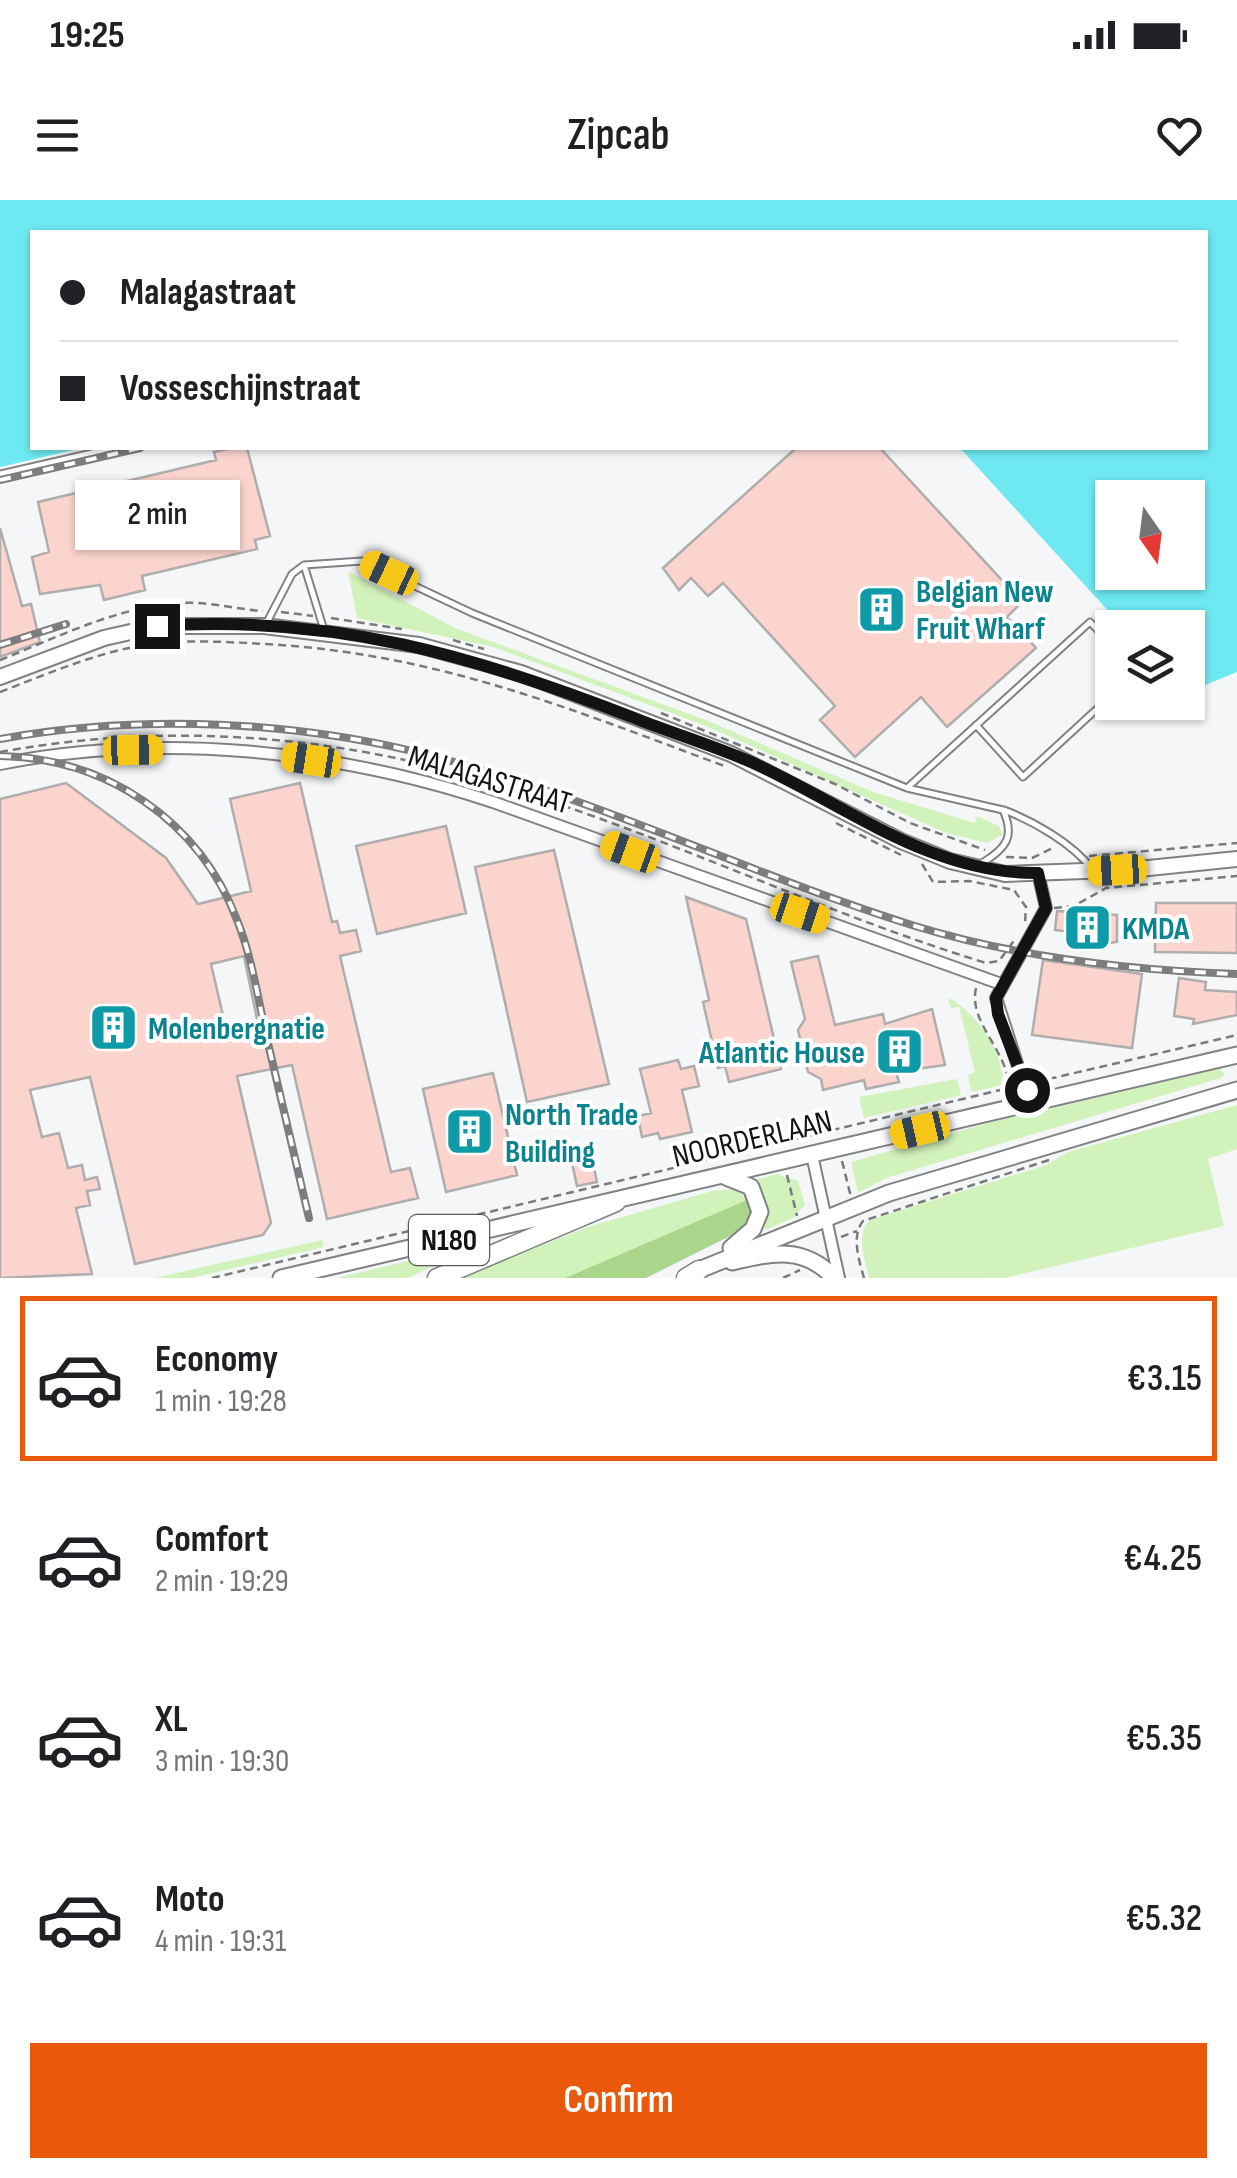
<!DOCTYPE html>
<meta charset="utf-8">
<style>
body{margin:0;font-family:"Sofia Sans Condensed",sans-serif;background:#f6f6f6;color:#202124;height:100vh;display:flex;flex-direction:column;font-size:38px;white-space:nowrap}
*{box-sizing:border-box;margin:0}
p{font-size:32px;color:#757577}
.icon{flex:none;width:55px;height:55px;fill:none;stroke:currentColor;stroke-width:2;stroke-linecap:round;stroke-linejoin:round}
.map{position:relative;height:1078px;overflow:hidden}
.drawer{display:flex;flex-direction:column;background:#fff;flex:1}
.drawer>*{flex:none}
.hud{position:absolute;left:30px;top:30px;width:1178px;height:220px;border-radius:0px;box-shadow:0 2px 8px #0004;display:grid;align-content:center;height:220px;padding:0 30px;background:#fff}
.needle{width:65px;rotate:166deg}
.buttons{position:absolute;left:1095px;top:280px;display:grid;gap:20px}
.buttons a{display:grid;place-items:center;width:110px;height:110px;border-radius:0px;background:#fff;box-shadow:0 2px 8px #0004;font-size:50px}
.end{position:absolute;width:45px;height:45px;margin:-22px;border:12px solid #131314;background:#fff;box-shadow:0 0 0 5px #fff}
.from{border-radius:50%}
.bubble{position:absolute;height:70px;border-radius:0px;background:#fff;box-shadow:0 2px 8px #0004;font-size:32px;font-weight:600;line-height:70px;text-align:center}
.car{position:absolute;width:30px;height:60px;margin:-30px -15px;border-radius:12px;box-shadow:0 0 8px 2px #0007;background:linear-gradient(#f5c518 24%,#345 0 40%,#f5c518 0 76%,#345 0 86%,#f5c518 0)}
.hud b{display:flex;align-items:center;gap:35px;height:95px;font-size:38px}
.hud b+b{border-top:2px solid #e0e0e0}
.hud i{width:25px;height:25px;background:#202124}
ul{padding:18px 0 0;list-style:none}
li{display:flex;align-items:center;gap:30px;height:165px;margin:0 20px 15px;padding:0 10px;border:5px solid transparent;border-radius:0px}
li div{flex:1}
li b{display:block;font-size:38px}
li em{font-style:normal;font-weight:600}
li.on{border-color:#ea580c}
li>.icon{width:90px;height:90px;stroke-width:1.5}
.cta{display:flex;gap:20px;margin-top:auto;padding:20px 30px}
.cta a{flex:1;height:115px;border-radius:0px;background:#ea580c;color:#fff;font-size:40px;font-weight:600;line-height:115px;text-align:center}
.status{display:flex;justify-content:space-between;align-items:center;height:70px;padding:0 50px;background:#fff;direction:ltr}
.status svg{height:28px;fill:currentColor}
header{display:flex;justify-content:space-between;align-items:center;height:130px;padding:0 30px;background:#fff;font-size:45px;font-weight:600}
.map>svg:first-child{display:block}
.green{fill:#d2f2bb}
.forest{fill:#aad58a}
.water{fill:#6ee9f2;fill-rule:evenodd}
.building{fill:#fbd5cd;stroke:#afadad;stroke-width:2.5;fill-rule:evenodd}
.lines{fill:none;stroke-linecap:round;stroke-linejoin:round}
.lane-casing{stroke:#808183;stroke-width:9}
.street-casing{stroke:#808183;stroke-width:14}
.secondary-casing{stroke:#808183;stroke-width:18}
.primary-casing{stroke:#808183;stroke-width:19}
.highway-casing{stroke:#808183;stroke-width:21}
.path{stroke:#7a7a7b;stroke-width:2.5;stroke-dasharray:8 5;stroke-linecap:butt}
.lane{stroke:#fff;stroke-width:5}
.street{stroke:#fff;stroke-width:10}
.secondary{stroke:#fff;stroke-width:14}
.primary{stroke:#fff;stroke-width:15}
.highway{stroke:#fff;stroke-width:18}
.rail-casing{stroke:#7c7d7e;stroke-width:8}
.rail{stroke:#fff;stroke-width:4;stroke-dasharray:11;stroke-linecap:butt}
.route{stroke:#131314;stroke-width:12}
.labels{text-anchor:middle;stroke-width:8;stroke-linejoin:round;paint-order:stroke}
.shield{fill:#fff;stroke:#5a5a5a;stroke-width:2.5}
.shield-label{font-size:30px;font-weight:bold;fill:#131314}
.culture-label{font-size:32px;font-weight:bold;fill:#0d838f;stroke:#fff;text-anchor:start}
.street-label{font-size:32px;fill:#131314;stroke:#fff}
</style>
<div class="status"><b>19:25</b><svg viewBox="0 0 49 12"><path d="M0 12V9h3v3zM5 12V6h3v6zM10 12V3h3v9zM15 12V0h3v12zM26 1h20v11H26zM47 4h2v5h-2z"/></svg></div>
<header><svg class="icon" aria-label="menu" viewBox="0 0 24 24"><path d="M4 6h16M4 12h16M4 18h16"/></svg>Zipcab<svg class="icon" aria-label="heart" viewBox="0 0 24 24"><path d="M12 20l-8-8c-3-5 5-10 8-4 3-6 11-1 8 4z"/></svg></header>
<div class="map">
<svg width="1237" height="1078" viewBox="0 0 1237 1078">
<rect width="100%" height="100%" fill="#f4f6f7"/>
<!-- green -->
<path class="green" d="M348,371L455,428L708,521L873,592L975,623L977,616L999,626L1002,635L987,643L946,633L706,526L493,447L357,418Z
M948,798C974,809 1007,856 1002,885L972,892L968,875L975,872L959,807L951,808Z
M1219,869L1225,874L1221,878L886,978L858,993L851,962L988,923Z
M957,879L961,895L864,918L859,897Z
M1237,905V949L1208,959L1224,1026L1005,1078H869C865,1059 855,1035 870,1020L1046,965L1068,952Z
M777,974L798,981L805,1005L793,1018L765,1030L762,995L751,981Z
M737,989L749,999L565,1078H459L588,1027L712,991Z
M322,1040L324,1047L191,1078H154Z
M482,1043L408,1078H337Z"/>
<!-- forest -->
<path class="forest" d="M749,999L751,1017L740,1031L646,1078H565Z"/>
<!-- water -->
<path class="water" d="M0,0H1237V472L1188,492V428L1123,427L960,248H1205V32H32V248H82L0,267ZM1112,298H1188V372H1112Z"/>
<!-- building -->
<path class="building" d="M232,248H247L270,336L255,340L257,349L142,376L145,390L104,400L100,385L40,394L32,357L49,352L38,302L216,260L214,252Z
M796,248H880L1022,402L1007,417L1036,448L947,527L921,497L855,557L820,520L835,506L723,383L708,396L691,378L679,390L663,368Z
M0,328L22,406L31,404L40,442L0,457Z
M66,583L166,658L198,704L251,691L230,599L300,583L332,722L337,721L340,733L356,730L361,751L340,756L391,972L410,968L418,998L327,1019L292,865L237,876L271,1023L263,1035L135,1064L90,877L30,890L42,937L59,933L68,968L82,965L85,980L97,977L100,989L87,991L90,1005L76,1008L92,1074L0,1078V599ZM244,756L258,824L253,825L254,832L228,837L211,764Z
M446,626L466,713L377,734L356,646Z
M554,650L609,884L527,902L475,667Z
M686,697L746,719L781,869L729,882L725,866L718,868L703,802L709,800Z
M1156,703H1237V753L1155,752Z
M1057,711L1117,715V742L1101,744L1096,735L1055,730Z
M818,756L835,825L883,814L885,824L932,809L945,865L896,872L899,882L866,889L864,880L823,890L821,879L808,872L798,830L805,819L791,762Z
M1043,760L1142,774L1132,848L1032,835Z
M1179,778L1206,782L1205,790L1237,792V815L1193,824L1194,819L1174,816Z
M678,860L681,869L694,866L699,886L682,890L692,932L660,939L658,933L642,937L638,916L651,913L640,869Z
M493,873L517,975L446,992L423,889Z
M590,949L597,982L577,986L570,954Z"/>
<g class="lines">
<defs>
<path id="lane" d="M0,274L114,248
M304,365L324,430
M266,424L292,374L304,365L362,361L472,413L907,588L1090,422L1112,445
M976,525L1023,577L1112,495
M907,588L1003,610C1015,636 1007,648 982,663
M1004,610C1033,621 1072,643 1092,669"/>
<path id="street" d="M0,564C161,532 337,550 493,602L1001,784
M1030,904L996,798L1046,708L1038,673
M812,955L839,1078"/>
<path id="secondary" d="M0,477L104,438L157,426H264L419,445L521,473L731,554L901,641L950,661L1005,674L1139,669L1237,659"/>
<path id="primary" d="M726,977L751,987L760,1012L753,1029L731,1048
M732,1062C771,1053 804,1045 834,1078
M699,1070L889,993L1237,890
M281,1078L1237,855"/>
<path id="highway" d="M437,1078L616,1002
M686,1078L699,1070"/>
</defs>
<!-- lane casing -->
<use href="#lane" class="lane-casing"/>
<!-- street casing -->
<use href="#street" class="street-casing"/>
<!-- secondary casing -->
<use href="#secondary" class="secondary-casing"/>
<!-- primary casing -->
<use href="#primary" class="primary-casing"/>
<!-- highway casing -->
<use href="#highway" class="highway-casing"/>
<!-- path -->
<path class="path" d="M281,412L313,416
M331,418L402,429
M453,440L484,449
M0,460C56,438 117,407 178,403C208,401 234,409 263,411
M0,492C47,474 95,453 145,445C185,439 226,442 266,444C438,454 568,508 727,567
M661,513L835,584L910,623L985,650
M0,552C148,525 298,532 443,569C629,617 803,707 986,763L999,761L1016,738
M836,623L901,655
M1089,656L1237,643
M1006,657L1032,658L1055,647
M922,664L933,682L969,681L1014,690L1026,707L1025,723
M1054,708L1074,706L1106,688L1237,676
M976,788C968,822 1007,850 1009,886
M1036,882L1237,835
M842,961L851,997
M787,975L797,1016
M841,1037L857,1031
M212,1078L1013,887
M783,1078L800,1070
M864,1078C859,1060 851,1036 863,1021L1052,959"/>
<!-- lane -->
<use href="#lane" class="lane"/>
<!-- street -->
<use href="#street" class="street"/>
<!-- secondary -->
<use href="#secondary" class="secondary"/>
<!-- primary -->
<use href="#primary" class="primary"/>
<!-- highway -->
<use href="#highway" class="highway"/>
<defs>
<path id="rail" d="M0,280L140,248
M0,445L66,424
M0,539C142,514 297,520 436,557C600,600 754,676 915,726C1019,758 1129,770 1237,774
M0,556C106,558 199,620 237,720C252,757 258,799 267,839C281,898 295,958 309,1018"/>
</defs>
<!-- rail casing -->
<use href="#rail" class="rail-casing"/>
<!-- rail -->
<use href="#rail" class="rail"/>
</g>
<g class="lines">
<!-- route -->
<path class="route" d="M157,426C333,414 476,456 637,519C675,534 714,546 751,562C846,605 930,674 1038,673L1046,708L996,798L998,814L1027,890"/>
</g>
<!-- icons -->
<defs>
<symbol id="building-square" viewBox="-11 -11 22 22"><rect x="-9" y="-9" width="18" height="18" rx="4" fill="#0f9aa8" stroke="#fff"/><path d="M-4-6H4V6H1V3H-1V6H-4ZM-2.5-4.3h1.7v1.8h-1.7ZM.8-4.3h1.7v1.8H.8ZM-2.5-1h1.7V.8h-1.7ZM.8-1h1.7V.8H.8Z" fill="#fff"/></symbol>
</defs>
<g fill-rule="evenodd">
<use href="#building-square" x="854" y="382" width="55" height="55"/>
<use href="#building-square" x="1060" y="700" width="55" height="55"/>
<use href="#building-square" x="86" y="800" width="55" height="55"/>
<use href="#building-square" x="872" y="824" width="55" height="55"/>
<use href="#building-square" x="442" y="904" width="55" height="55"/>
</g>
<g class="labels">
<!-- shield labels -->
<rect class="shield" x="409" y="1015" width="80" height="50" rx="8"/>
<g class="shield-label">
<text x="449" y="1050">N180</text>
</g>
<!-- culture labels -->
<g class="culture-label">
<text x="916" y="402">Belgian New<tspan x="916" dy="37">Fruit Wharf</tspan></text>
<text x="1122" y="739">KMDA</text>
<text x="148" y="839">Molenbergnatie</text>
<text x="865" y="863" text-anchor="end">Atlantic House</text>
<text x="505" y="925">North Trade<tspan x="505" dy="37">Building</tspan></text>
</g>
<!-- street labels -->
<g class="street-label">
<text transform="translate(490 579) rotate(17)" y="11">MALAGASTRAAT</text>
<text transform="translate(752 938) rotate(-13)" y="11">NOORDERLAAN</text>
</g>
</g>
</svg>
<div class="buttons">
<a><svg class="needle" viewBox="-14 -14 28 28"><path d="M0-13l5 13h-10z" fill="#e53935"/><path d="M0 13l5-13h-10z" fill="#757577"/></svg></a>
<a><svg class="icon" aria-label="layers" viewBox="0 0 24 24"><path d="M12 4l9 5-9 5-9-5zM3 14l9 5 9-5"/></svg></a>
</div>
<i class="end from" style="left:1027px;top:890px"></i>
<i class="end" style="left:157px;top:426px"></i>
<div class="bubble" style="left:75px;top:280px;width:165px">2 min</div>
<i class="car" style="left:389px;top:373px;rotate:295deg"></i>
<i class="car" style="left:133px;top:550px;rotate:89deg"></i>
<i class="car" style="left:311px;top:560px;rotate:279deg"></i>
<i class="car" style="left:630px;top:652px;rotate:290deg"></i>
<i class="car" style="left:1117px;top:670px;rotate:267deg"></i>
<i class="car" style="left:800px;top:713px;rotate:108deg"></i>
<i class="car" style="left:920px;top:930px;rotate:257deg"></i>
<div class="hud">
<b><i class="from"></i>Malagastraat</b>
<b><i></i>Vosseschijnstraat</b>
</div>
</div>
<section class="drawer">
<ul>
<li class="on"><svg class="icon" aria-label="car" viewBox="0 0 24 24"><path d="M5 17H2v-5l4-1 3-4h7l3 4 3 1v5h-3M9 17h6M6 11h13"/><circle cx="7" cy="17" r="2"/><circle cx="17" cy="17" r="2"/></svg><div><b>Economy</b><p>1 min · 19:28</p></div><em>€3.15</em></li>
<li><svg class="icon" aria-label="car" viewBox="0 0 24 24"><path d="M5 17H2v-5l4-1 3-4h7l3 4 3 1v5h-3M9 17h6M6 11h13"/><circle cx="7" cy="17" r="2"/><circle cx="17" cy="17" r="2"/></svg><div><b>Comfort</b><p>2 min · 19:29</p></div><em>€4.25</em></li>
<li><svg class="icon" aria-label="car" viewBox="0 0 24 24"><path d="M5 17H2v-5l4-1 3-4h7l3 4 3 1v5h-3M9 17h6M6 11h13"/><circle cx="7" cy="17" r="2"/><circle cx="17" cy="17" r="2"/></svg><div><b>XL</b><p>3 min · 19:30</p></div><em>€5.35</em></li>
<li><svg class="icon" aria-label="car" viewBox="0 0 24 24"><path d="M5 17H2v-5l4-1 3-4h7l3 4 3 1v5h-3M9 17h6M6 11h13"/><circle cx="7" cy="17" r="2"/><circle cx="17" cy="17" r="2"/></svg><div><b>Moto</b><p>4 min · 19:31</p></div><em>€5.32</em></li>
</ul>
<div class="cta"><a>Confirm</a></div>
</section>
